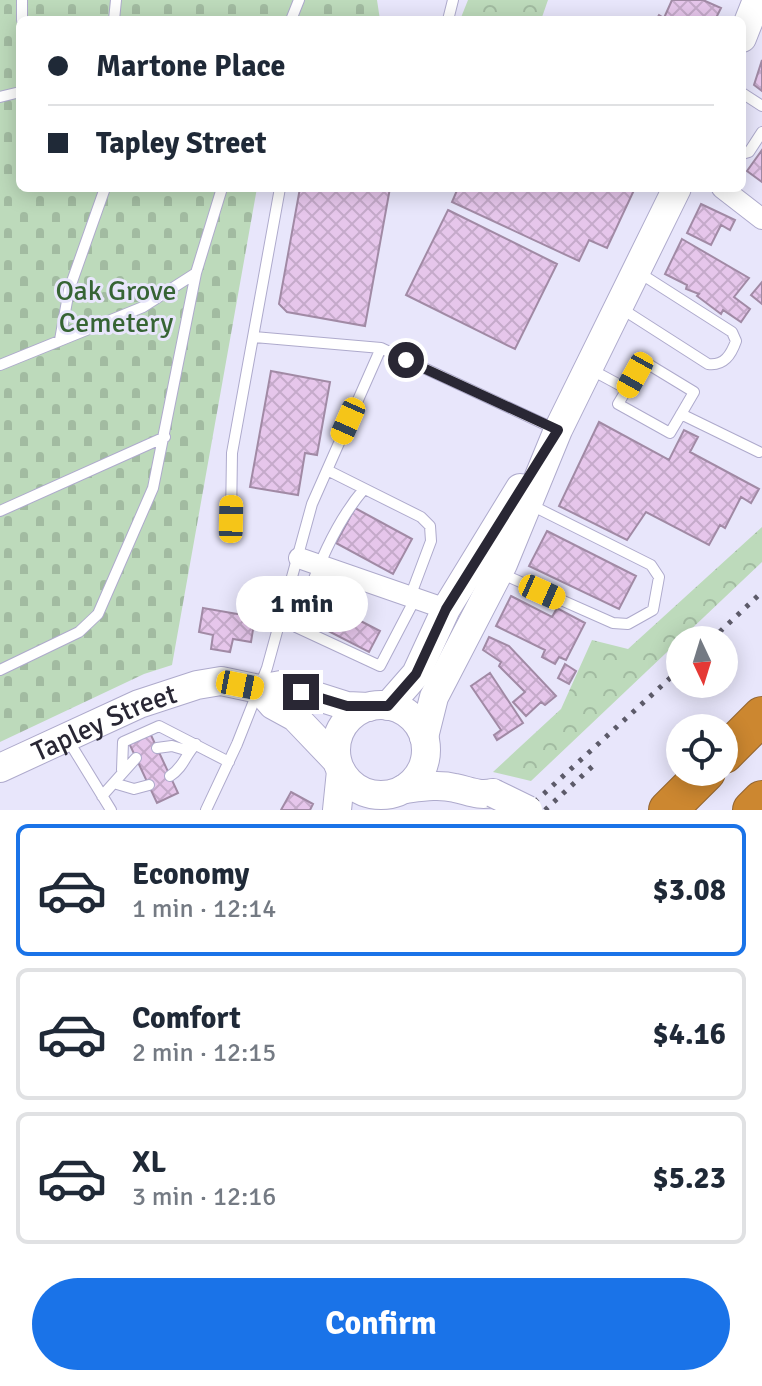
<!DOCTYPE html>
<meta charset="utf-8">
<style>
body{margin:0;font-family:Signika,sans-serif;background:#f6f6f7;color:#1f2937;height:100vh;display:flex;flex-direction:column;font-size:30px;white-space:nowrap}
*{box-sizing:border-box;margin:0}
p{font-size:26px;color:#747a83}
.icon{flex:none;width:44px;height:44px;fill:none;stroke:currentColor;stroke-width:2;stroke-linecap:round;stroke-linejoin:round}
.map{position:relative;height:810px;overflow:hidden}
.drawer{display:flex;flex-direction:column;background:#fff;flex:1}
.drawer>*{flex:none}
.hud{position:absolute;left:16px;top:16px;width:730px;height:176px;border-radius:12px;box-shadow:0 4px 20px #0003;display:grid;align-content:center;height:176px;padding:0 32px;background:#fff}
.needle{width:52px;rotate:176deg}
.tools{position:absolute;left:666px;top:626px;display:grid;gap:16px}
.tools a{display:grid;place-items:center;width:72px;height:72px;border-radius:50%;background:#fff;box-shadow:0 4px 20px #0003;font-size:40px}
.end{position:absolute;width:36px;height:36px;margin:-18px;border:10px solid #292734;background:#fff;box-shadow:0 0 0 4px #fff}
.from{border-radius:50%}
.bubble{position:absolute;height:56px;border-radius:28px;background:#fff;box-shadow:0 4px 20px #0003;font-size:26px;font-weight:700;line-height:56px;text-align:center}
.car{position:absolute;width:24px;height:48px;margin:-24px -12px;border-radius:10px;box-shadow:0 0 6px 2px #0007;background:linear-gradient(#f5c518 24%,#345 0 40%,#f5c518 0 76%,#345 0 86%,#f5c518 0)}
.hud b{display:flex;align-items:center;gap:28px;height:76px;font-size:30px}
.hud b+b{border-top:2px solid #e0e1e3}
.hud i{width:20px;height:20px;background:#1f2937}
ul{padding:14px 0 0;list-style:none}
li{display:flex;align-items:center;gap:24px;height:132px;margin:0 16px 12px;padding:0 16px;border:4px solid #e0e1e3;border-radius:12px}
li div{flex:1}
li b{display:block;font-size:30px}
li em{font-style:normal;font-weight:700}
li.on{border-color:#1a73e8}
li>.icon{width:72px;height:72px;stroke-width:1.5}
.cta{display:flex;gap:16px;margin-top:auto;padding:16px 32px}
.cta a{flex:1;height:92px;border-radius:48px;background:#1a73e8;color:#fff;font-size:32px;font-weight:700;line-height:92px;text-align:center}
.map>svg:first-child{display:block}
.forest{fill:url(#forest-crowns)}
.cemetery{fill:url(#cemetery-stones)}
.building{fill:url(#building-cross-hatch);stroke:#a18aa5;stroke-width:2}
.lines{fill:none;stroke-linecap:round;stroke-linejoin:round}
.lane-casing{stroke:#aeaacc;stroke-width:12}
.street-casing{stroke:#aeaacc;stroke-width:22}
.secondary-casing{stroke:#aeaacc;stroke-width:30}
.highway-casing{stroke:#936531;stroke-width:40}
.lane{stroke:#fff;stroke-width:10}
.street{stroke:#fff;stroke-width:20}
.secondary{stroke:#fff;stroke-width:28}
.highway{stroke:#cc8730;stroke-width:38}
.rail{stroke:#5c5a69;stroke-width:5;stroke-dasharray:4 8;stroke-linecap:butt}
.secondary-bridge-casing{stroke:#aeaacc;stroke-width:30;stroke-linecap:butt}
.secondary-bridge{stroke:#fff;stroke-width:28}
.route{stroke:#292734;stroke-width:10}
.labels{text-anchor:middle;stroke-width:6;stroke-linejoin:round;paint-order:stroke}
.park-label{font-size:28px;fill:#366434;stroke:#e8e6fb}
.street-label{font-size:28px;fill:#292734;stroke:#e8e6fb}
</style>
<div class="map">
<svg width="762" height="810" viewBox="0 0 762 810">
<defs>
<pattern id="forest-crowns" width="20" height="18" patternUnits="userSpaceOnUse" patternTransform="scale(2)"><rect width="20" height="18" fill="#bddabb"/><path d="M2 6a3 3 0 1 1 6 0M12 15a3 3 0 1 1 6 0" fill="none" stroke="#a2bba1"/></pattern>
<pattern id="cemetery-stones" width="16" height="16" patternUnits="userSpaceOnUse" patternTransform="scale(2)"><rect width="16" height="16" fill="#bddabb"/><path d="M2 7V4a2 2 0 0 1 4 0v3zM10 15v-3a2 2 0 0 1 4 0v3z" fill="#a2bba1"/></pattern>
<pattern id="building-cross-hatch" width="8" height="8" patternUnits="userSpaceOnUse" patternTransform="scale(2)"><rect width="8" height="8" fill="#e6c6eb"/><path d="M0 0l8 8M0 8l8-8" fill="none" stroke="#c5aaca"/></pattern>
</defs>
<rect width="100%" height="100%" fill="#e8e6fb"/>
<!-- forest -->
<path class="forest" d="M468,0H548L541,20H460Z
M762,527V562L531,781L493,772L561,709L592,640L628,649Z"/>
<!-- cemetery -->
<path class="cemetery" d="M0,0H377L380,20H20V188H257L172,665L144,674L0,742Z"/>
<!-- building -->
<path class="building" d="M672,0H703L721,8L715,20H656L659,15L664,18Z
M762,60V91L754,85Z
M762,150V182L747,171Z
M300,188H390L365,326L287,312L279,304Z
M458,188H635L607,248L589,240L579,261L452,202Z
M701,204L735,220L730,230L721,225L711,245L687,233Z
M448,210L557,264L515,349L406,295Z
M682,239L749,278L734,297L750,309L741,322L723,310L721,314L697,296L699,294L686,289L687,285L665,274Z
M762,282V304L751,295Z
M271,371L330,382L317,455L305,453L298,495L250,487Z
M599,422L669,460L684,430L698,437L690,452L759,489L751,503L741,497L725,528L720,525L709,545L646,512L627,540L559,506Z
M355,508L412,539L393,574L336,543Z
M547,531L636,576L619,609L529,566Z
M511,596L552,617L557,608L585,623L566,660L559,657L555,664L542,657L545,650L496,626Z
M316,598L380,631L369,652L305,619Z
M203,608L255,617L251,642L233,639L230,652L211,649L213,635L199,632Z
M489,637L509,646L556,696L545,705L541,702L526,716L513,702L525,692L499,666L501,662L483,650Z
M565,664L576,671L569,684L558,678Z
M490,673L523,723L497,740L494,735L501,730L471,686Z
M150,733L178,793L157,803L129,743Z
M291,792L313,804L310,810H281Z"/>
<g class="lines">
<defs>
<path id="lane" d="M22,0V20
M114,20L116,0
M291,20L299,0
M448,20L453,0
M742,93L762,106
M0,97L20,92
M742,154L749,152L762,132
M619,307L708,364C724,366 731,355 736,341L732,332L638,272
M254,337L381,348L557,430
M60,340L69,290L105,188
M0,365L143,307L196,273
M590,369L627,389L618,404L670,433L694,392L643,361L627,389
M681,414L759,452
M327,470L421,517L430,526L431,541L410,597
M364,489C330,529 314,578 296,627L380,666L415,599
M0,511L165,437
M231,519L232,453L280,188
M500,573L613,623L628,624L653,610L659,577L651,565L529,504
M0,670L79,632L98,614L153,488L196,273L222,188
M68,740L111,810
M157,748L172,746L189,751
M122,770L123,742L159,726L229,762
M170,776C184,767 185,755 196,744
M117,784L134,789L149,785
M102,796L136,758
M206,810L237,744L267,668L312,504L381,348"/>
<path id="street" d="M722,188L762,219
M299,558L446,609"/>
<g id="secondary">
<path d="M742,38L757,0"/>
<path d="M259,689L273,705L295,717L336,760"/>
<circle cx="381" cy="750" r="45"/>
<path d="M388,706L416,674L446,609L520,488"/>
<path d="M424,737L434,697L503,564L558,430L677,188"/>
<path id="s1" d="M0,768L139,704L197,685L221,681L259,689L281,685L347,706L369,707"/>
<path d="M404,789C421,787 439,784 455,788C470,791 477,796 493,793"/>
<path d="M337,810L341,771"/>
</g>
<path id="highway" d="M724,754L762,716
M668,810L706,772
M752,810L762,800"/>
</defs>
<!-- lane casing -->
<use href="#lane" class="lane-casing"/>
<!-- street casing -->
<use href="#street" class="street-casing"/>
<!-- secondary casing -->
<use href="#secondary" class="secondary-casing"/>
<!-- highway casing -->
<use href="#highway" class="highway-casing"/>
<!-- lane -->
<use href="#lane" class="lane"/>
<!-- street -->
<use href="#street" class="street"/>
<!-- secondary -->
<use href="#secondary" class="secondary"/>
<!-- highway -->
<use href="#highway" class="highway"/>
<!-- rail -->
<path class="rail" d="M711,640L762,592
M526,810L680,669
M545,810L595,764"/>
<defs>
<path id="secondary-bridge" d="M493,793L528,810"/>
</defs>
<!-- secondary-bridge casing -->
<use href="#secondary-bridge" class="secondary-bridge-casing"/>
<!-- secondary-bridge -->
<use href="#secondary-bridge" class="secondary-bridge"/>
</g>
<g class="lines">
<!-- route -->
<path class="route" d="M301,692L347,706H388L416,674L446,609L558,430L406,360"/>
</g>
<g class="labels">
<!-- park labels -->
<g class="park-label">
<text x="116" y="300">Oak Grove<tspan x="116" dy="32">Cemetery</tspan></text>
</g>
<!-- street labels -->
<g class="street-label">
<text dy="10" stroke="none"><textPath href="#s1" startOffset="114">Tapley Street</textPath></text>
</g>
</g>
</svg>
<div class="tools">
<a><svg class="needle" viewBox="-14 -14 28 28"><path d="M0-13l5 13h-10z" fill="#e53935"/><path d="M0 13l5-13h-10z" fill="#747a83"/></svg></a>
<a><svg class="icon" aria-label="locate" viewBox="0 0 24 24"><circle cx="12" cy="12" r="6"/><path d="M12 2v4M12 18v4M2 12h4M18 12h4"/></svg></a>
</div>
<i class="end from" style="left:406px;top:360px"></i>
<i class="end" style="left:301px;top:692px"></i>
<div class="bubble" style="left:236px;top:576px;width:132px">1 min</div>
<i class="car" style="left:635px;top:375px;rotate:209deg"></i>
<i class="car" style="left:348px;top:421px;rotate:204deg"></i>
<i class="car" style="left:231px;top:519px;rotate:1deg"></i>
<i class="car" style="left:542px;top:592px;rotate:114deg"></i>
<i class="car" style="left:240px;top:685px;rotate:101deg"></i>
<div class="hud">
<b><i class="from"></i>Martone Place</b>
<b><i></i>Tapley Street</b>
</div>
</div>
<section class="drawer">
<ul>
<li class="on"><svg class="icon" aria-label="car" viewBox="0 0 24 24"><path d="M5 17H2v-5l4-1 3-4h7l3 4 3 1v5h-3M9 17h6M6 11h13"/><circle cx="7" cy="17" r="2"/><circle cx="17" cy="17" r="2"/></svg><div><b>Economy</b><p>1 min · 12:14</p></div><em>$3.08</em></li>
<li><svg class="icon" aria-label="car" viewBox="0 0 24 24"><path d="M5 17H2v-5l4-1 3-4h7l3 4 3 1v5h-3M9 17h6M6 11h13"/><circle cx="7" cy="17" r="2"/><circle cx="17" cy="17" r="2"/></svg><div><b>Comfort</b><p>2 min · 12:15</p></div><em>$4.16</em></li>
<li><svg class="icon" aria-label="car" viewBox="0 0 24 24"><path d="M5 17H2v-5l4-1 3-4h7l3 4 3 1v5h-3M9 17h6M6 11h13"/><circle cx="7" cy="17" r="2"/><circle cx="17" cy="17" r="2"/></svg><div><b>XL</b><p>3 min · 12:16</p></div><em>$5.23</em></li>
</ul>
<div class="cta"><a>Confirm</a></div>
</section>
